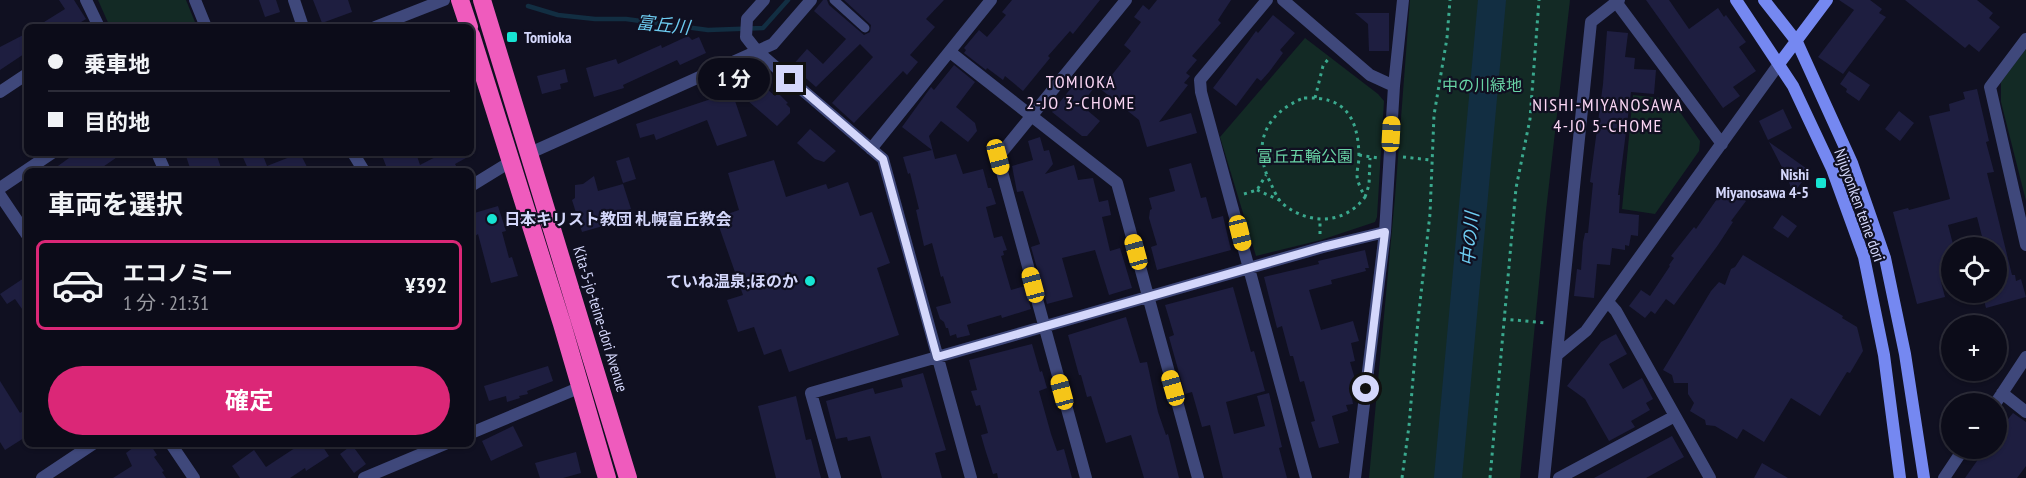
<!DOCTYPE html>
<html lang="ja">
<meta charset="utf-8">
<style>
body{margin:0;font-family:"PT Sans Narrow","Noto Sans JP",sans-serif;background:#1a1a26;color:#f1f3f6;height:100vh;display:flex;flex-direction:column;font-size:22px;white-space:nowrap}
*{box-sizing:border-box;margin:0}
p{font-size:20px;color:#9a9ba2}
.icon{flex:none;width:33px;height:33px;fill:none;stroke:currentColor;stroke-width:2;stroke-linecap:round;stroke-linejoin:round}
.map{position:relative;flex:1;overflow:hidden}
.details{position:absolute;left:24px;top:168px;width:450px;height:279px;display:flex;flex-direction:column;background:#0c0c19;border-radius:9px;box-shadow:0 2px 4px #0004,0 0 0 2px #2c2c38}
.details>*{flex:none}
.guide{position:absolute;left:24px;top:24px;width:450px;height:132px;border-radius:9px;box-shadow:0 2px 4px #0004,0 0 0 2px #2c2c38;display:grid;align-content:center;height:132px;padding:0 24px;background:#0c0c19}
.fabs{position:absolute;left:1941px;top:237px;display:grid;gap:12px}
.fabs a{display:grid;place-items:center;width:66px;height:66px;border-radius:50%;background:#0c0c19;box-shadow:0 2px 4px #0004,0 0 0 2px #2c2c38;font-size:30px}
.end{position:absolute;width:27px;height:27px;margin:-14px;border:8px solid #d4d7fb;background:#111;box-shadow:0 0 0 3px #111}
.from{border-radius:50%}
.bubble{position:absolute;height:42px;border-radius:21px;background:#0c0c19;box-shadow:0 2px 4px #0004,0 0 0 2px #2c2c38;font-size:20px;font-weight:700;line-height:42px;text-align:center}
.car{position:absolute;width:18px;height:36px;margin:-18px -9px;border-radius:8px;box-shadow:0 0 4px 2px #0007;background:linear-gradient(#f5c518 24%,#345 0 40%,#f5c518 0 76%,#345 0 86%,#f5c518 0)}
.guide b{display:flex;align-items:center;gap:21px;height:57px;font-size:22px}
.guide b+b{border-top:2px solid #2c2c38}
.guide i{width:15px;height:15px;background:#f1f3f6}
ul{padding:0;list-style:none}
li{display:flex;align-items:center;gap:18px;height:90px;margin:0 12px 9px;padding:0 12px;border:3px solid #2c2c38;border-radius:9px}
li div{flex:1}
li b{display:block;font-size:22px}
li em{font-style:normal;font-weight:700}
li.current{border-color:#db2777}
li>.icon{width:54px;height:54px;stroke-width:1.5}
h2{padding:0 24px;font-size:27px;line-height:72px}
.cta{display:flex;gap:12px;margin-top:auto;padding:12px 24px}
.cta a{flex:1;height:69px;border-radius:36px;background:#db2777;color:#fff;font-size:24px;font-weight:700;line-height:69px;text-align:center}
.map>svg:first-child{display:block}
.green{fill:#132a25}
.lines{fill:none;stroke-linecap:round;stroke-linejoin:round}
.stream{stroke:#122e42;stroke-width:4.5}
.river{stroke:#122e42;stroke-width:28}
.building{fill:#1e1e40}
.path{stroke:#3aa98e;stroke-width:3;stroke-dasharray:3 4.5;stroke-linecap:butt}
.lane{stroke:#3f487b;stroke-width:9}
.street{stroke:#3f487b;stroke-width:12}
.secondary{stroke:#7588f1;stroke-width:12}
.highway{stroke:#ef5bbd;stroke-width:18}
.route{stroke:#d4d7fb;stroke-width:8}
.poi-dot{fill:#17e4d3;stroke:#101021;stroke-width:2}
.labels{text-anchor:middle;stroke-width:4.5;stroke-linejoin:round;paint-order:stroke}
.poi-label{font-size:16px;font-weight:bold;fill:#d4d7fb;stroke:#101021;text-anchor:start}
.park-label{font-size:16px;fill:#68d3a5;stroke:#101021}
.street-label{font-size:16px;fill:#d4d7fb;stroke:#101021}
.water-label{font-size:18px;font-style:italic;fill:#6dcbf0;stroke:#101021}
.neighbourhood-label{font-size:18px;letter-spacing:1.5px;fill:#fbd6f4;stroke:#101021}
</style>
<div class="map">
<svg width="2026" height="478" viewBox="0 0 2026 478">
<rect width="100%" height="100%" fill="#101021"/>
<!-- green -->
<path class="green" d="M98,0H186L197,27H110Z
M1410,0H1570L1546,211L1520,478H1369L1395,197Z
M1305,38L1378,94L1384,101L1377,217L1375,222L1321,240L1256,256L1220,137Z
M2026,49V201L2001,102V82Z
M1633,95L1671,99L1700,141L1699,151L1655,214L1622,209Z"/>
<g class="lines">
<!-- stream -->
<path class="stream" d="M528,6L558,15L595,19H626L708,30L763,28L788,0"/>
<!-- river -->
<path class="river" d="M1448,478L1492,0"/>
</g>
<!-- building -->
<path class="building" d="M59,0H74L86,19L73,27H36L65,9Z
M259,0H276L280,12L265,17Z
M313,0H348L352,12L322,23Z
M823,0H827L829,5L864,35L870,32L871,25L844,0H944L926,19L935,27L910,55L918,62L907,75L903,71L854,123L832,103L873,57L860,44L816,87L792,66L807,49L823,64L846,39L814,11Z
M1012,0H1100L1073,34L1070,31L1048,56L1050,58L1023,91L1005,76L1003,80L987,68L986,70L964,53L966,50L964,48L979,30L987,37L1006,15L1002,12Z
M1157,0H1231L1218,20L1221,23L1192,56L1197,60L1186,73L1190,76L1184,83L1188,85L1159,122L1191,113L1197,133L1147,147L1139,120L1098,87L1109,74L1111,76L1131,51L1124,45L1141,22L1134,17L1143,5L1149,10Z
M1646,0H1669L1689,29L1718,8L1724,17L1726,15L1746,42L1739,47L1756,71L1733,87L1740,96L1723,108Z
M1839,0H1870L1882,9L1879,13L1886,17L1843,74L1818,57L1854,10Z
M1905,0H1977L1993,13L1989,18L2000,27L1979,52L1969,44L1965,48Z
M1355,13H1389V51H1369L1368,24Z
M1273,15L1295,33L1280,50L1283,53L1269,72L1261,81L1257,78L1236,106L1213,88L1248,42L1256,31L1258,33Z
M1607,31L1628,33L1625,57L1635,58L1634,69L1656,70L1654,94L1631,92L1618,195H1620L1619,213L1639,215L1638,236L1631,235L1629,246L1625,245V250L1612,248L1610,265L1597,264L1594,298L1574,296L1577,269L1581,270L1583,242L1585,233H1588L1593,183L1590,182L1603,84Z
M27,33V52L0,70V47Z
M688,36L692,40L699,37L706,53L680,65L677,60L623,85L624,88L594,97L586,68L616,59L618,64L661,45L662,48Z
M954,65L975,82L956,107L975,123L977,131L968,142L941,121L929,136L935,159L956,154L963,174L983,169L988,188H991L996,204L986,207L994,238L1002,236L1007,250L1003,251L1004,255L1001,256L1011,290L1025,286L1031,309L1002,318L1001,315L967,325L970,335L957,338L956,334L950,336L948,328H946L944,322L940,319L936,307L951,303L943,276L941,277L932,243L924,246L916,210L919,209L910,173L908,174L903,157L932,150L902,127L931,87L934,90Z
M565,69L568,82L560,84L561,89L542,94L537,76Z
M1849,71L1870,85L1859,101L1846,92L1847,89L1840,84Z
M754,78L775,96L778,93L788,103L786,104L790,108V113L777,126L740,94Z
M1079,78L1093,89L1081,105L1100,121L1087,136H1082L1052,112Z
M1977,89L1989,141L1986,142L1994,172L1987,173L2012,275H2015L2016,281L2021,279L2026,297L1986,308L1982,292H1996V248H1985L1977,217L1948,225L1954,248H1952V280L1941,282L1945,297L1917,304L1893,212L1908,208L1909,210L1950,199L1929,116L1950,111L1949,104L1965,99L1963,92Z
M732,92L747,136L717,146L707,120L656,140L654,134L640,138L636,124Z
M1783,109L1792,128L1768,140L1759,121Z
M1899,111L1914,123L1900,141L1885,129Z
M810,129L836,151L824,162L815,159L797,143Z
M1040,137L1044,151L1049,150L1053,164L1045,174L1074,165L1078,180L1093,178L1099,202L1108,200L1111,215L1102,217L1110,251L1120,248L1132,288L1109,295L1095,250L1062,258L1073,297L1047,304L1031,247L1040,244L1023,191L1017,192L1012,166L1033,160L1028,141Z
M1769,142L1810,171L1793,194L1788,179Z
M76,153H123L97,171H51Z
M185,153H216L222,171H191Z
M241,153H262L267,166L300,153L309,171H249Z
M381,153H416L420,165L443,153H475L455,164L459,171H388Z
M629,157L636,179L623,183L616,161Z
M774,160L786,197L826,184L828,189L848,182L860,216L872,212L890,263L877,268L899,335L789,372L781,349L764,355L754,327L738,332L727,300L743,295L716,218L739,210L728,173Z
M1191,163L1201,198L1206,197L1212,219L1223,216L1231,250L1157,270L1151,247L1157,245L1149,218L1150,210L1152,209L1149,198L1175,191L1169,169Z
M594,176L598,191L623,184L631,209L618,213L617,222L582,232L572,200L575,198V185L583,184Z
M1726,186L1746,201L1731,221L1733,222L1718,245L1674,305L1666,299L1655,314L1651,311L1645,318L1629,306L1641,290L1650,296L1670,266L1669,265L1674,258L1671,256L1694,227L1696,229Z
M498,206L506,231L502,232L509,258L512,257L518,276L491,283L478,234L471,239V214Z
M1782,215L1797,226L1788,238L1773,228Z
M1365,250L1369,268H1365L1366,271L1331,280L1332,284L1309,290L1321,330L1353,321L1359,341L1351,343L1355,361L1350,362L1357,386L1350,388L1353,404L1346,405L1348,411L1332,416L1339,443L1319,448L1311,422L1315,421L1304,381L1300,382L1293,356H1290L1282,326L1277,328L1264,277L1319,264L1318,261Z
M1743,255L1843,316L1842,318L1857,327L1863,351L1850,373L1847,372L1820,416L1791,398L1764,442L1743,429L1737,439L1715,426L1706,425L1705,420L1690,411L1694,403L1688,394V383H1674L1672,375L1663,370L1711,291L1719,282L1725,285L1731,269L1735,267Z
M27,276V316L15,299L7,304L0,294Z
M1233,287L1251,352L1254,351L1265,391L1226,402L1234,434L1265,426L1257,396L1269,393L1282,447L1279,448L1287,478H1223L1210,425L1202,427L1192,392L1185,394L1174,355L1169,337L1174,335L1165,305Z
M1126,317L1140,363L1147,362L1158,412L1166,435L1168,434L1179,478H1144L1131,435L1106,443L1091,396L1087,397L1081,375H1079L1068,335Z
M1616,334L1627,354L1609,364L1623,389L1642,378L1653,399L1646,403L1650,410L1631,421L1635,427L1609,441L1585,399L1567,386L1601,342Z
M1032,344L1040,372L1042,371L1047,388L1039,391L1051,434L1057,451L1064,449L1072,478H998L997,473L993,474L985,449L981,435L988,433L980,405L976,406L971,391L977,390L969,360Z
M548,366L553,381L527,391L528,394L519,396L520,398L507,402L506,396L489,401L484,386Z
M923,373L946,450L935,453L942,478H882L870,436L848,441L847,437L836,439L826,401L873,388L875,394L903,387L901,379Z
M0,381L20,413L27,408V436L5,450L0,442Z
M796,396L806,440L811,439L821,478H776L758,406Z
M2013,413L2026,422V466L2017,478H1965L1986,448H1996V434Z
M513,426L523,446L491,461L482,441Z
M1672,436L1684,457L1646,478H1594Z
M138,444H150L157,455L154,457L164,471L162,472L166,478H113L132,466L126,453Z
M301,444H321L329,456L306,471L305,468L290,478H240L232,466L254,450L266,467Z
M352,445L366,464L354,473L340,454Z
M576,452L581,473L563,478H540L535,463Z
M1762,463L1788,478H1754Z"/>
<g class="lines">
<!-- path -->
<path class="path" d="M1304,98C1346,96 1358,118 1359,156C1359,163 1357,169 1357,175C1357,182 1362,191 1365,197C1344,225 1309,225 1283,204C1277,199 1274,190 1271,184C1251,145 1265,113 1304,98Z
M1315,98L1323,66L1329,58
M1359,155L1378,158
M1403,157L1431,160
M1257,190L1279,200
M1244,194L1257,190L1266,175
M1365,197L1369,185L1370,158
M1320,234V221
M1503,319L1547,323
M1402,478L1409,426L1418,320L1430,214L1434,115L1447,38L1450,0
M1490,478L1516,188L1530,119L1539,0"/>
<!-- lane -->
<path class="lane" d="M834,0L865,28"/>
<!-- street -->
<path class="street" d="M86,0L99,27
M195,0L206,27
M294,0L303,27
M764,0L747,19L746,37L757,51L883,159L971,478
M1267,0L1200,80L1201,92L1306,478
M1283,0L1370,75L1394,86
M1616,2L1722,144
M375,27L444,0
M2026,39L1990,87L2026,245
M950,52L1117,183L1198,478
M0,92L27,74
M871,149L991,0
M157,153L165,171
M353,153L364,171
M530,153L773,44L811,0
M471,186L510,162
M0,188L52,153
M0,195L27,235
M1608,302L1616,311L1710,478
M1557,355L1586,331L1779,64
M2002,393L2026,412
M1995,404L2026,357
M471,433L581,387
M171,444L194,478
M42,478L93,444
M364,478L445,444
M835,478L811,393L1323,247L1385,232
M1086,478L998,157L1126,0
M1355,478L1385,232L1394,86L1403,0
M1544,478L1591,22L1619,0
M1559,478L1675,416
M1944,478L1964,448"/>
<!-- secondary -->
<path class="secondary" d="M1736,0L1793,86L1832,169L1864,257L1884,355L1900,478
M1764,0L1797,42L1852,163L1885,258L1905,354L1924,478
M1779,64L1827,0"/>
<!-- highway -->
<path class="highway" d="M460,0L469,27
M482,0L628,478
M471,35L562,324L607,478"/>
</g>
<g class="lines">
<!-- route -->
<path class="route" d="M790,79L883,159L937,357L1323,247L1385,232L1366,389"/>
</g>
<!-- markers -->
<g class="poi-dot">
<rect x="506" y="31" width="12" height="12" rx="3"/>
<rect x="1815" y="177" width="12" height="12" rx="3"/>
<circle cx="492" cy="219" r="6"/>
<circle cx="810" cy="281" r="6"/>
</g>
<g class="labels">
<!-- poi labels -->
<g class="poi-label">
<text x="524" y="43">Tomioka</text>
<text x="1809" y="180" text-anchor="end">Nishi<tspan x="1809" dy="18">Miyanosawa 4-5</tspan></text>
<text x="504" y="225">日本キリスト教団 札幌富丘教会</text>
<text x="798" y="287" text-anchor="end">ていね温泉;ほのか</text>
</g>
<!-- park labels -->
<g class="park-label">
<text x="1482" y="91">中の川緑地</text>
<text x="1305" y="162">富丘五輪公園</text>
</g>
<!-- street labels -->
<g class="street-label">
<text transform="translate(1860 205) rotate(70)" y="6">Nijuyonken teine dori</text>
<text transform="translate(601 319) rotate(73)" y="6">Kita-5-jo-teine-dori Avenue</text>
</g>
<!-- water labels -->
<g class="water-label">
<text transform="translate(663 25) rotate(6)" y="6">富丘川</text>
<text transform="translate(1470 239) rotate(-85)" y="6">中の川</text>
</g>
<!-- neighbourhood labels -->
<g class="neighbourhood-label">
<text x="1081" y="88">TOMIOKA<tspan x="1081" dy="21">2-JO 3-CHOME</tspan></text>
<text x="1608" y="111">NISHI-MIYANOSAWA<tspan x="1608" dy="21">4-JO 5-CHOME</tspan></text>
</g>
</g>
</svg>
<div class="fabs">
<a><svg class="icon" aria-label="locate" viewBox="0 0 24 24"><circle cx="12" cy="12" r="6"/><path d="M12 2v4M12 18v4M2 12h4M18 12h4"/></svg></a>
<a>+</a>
<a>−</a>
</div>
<i class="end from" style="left:1366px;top:389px"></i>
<i class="end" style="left:790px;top:79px"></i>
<div class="bubble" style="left:698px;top:58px;width:72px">1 分</div>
<i class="car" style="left:1391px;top:134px;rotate:3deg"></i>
<i class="car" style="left:998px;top:157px;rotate:165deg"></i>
<i class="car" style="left:1240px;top:233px;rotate:166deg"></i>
<i class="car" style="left:1136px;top:252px;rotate:345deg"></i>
<i class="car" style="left:1033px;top:285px;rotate:345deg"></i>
<i class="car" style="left:1173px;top:388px;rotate:344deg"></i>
<i class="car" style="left:1062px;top:392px;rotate:345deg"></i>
<div class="guide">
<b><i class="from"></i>乗車地</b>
<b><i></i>目的地</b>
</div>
<section class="details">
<h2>車両を選択</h2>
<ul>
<li class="current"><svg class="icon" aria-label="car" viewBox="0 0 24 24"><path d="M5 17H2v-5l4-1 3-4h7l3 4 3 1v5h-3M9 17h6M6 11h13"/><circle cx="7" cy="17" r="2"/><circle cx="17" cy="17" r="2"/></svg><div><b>エコノミー</b><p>1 分 · 21:31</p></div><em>¥392</em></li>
</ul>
<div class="cta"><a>確定</a></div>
</section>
</div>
